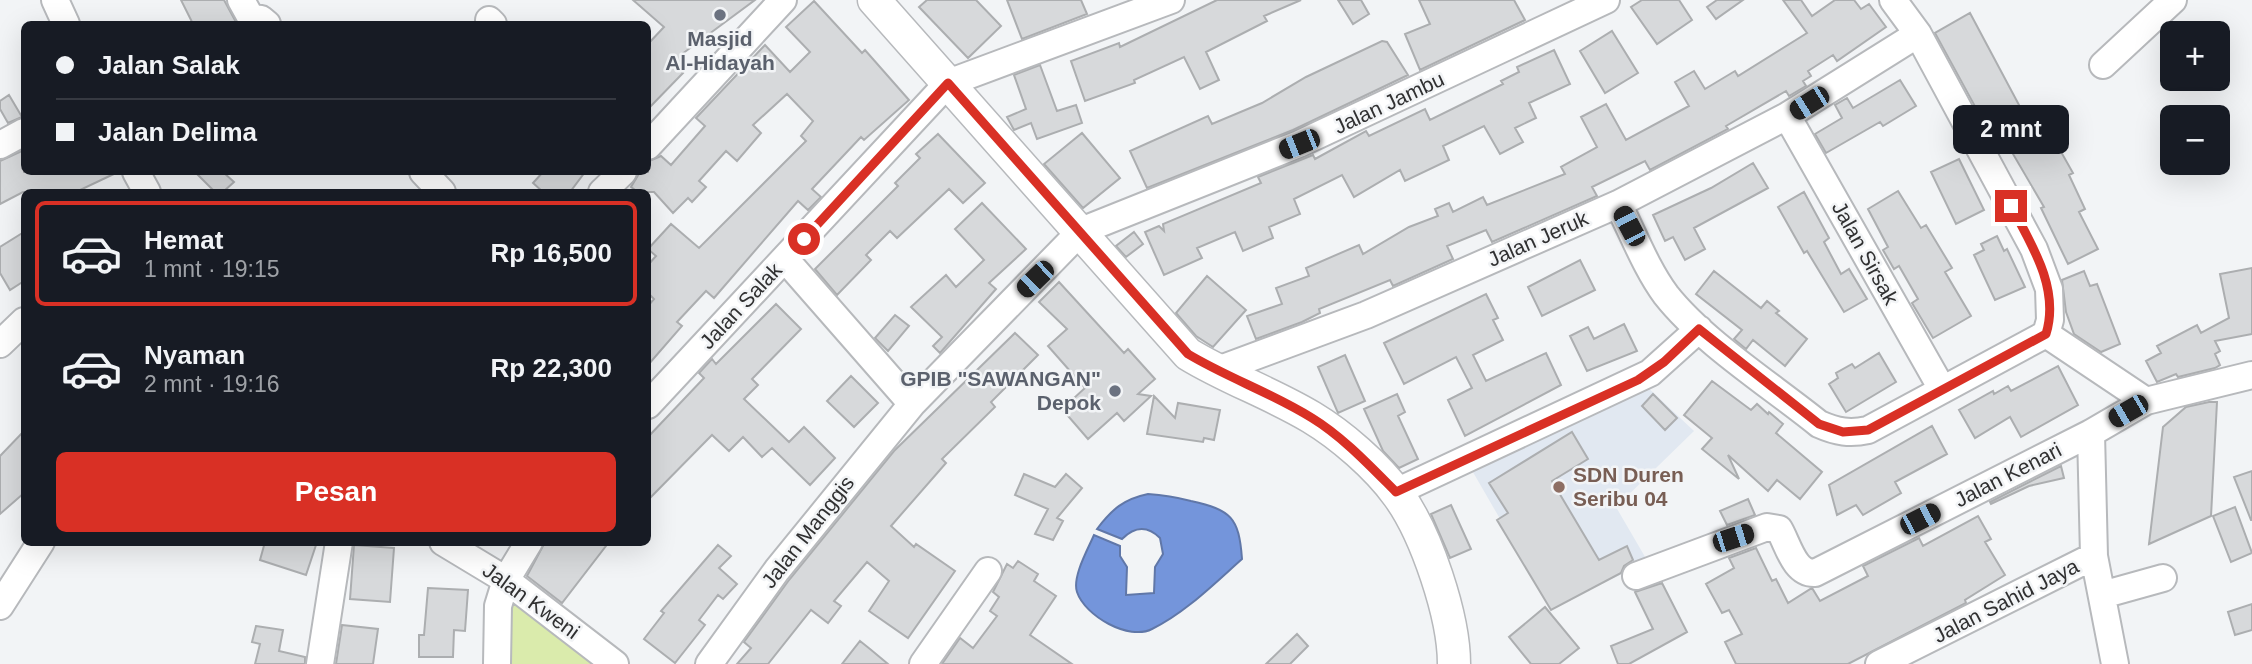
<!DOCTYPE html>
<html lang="id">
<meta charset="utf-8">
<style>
body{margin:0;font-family:Helvetica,sans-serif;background:#20242c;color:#f1f3f6;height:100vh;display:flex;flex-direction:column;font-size:26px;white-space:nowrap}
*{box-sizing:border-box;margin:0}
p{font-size:23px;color:#9ea1a6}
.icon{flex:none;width:38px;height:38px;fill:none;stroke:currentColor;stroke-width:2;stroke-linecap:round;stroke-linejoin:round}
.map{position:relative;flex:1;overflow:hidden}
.drawer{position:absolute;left:21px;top:189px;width:630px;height:357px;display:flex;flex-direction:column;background:#171b24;border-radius:10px;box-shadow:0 7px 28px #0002}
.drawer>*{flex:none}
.hud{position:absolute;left:21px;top:21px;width:630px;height:154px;border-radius:10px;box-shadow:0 7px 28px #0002;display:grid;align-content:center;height:154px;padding:0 35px;background:#171b24}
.buttons{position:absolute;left:2160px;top:21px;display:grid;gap:14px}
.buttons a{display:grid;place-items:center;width:70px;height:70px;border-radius:10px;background:#171b24;box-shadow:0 7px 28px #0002;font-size:35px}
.end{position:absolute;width:32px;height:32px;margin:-16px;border:9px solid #d93025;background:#fff;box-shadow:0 0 0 4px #fff}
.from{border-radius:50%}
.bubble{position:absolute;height:49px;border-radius:10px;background:#171b24;box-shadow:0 7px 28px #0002;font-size:23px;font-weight:600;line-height:49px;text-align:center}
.car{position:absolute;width:21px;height:42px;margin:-21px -10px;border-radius:9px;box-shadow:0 0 5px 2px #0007;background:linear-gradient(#222 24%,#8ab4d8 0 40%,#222 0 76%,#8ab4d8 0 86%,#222 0)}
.hud b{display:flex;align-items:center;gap:24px;height:66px;font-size:26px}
.hud b+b{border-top:2px solid #363941}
.hud i{width:18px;height:18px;background:#f1f3f6}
ul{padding:12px 0 0;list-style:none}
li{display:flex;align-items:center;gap:21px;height:105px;margin:0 14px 10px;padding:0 21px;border:4px solid transparent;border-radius:10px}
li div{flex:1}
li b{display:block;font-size:26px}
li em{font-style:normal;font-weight:600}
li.on{border-color:#d93025}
li>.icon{width:63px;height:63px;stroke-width:1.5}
.primary-button{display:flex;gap:14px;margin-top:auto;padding:14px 35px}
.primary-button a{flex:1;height:80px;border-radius:10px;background:#d93025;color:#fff;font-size:28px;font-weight:600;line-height:80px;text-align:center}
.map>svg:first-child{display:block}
.built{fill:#e1e8f1}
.green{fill:#daebac}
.water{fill:#7495db;stroke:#6077a8;stroke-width:2}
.building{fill:#d7d9db;stroke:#acaeb0;stroke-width:2}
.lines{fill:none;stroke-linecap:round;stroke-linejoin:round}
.minor-casing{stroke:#b7b9bc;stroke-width:30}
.major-casing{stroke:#b7b9bc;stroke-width:35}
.minor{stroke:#fff;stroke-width:26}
.major{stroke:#fff;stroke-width:32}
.route{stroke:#d93025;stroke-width:9}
.worship-dot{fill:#6b7280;stroke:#f2f4f6;stroke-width:2.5}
.education-dot{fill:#8d6e63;stroke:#f2f4f6;stroke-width:2.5}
.labels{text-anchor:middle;stroke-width:5;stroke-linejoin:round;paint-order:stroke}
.worship-label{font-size:21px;font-weight:bold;fill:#5b616d;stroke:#f2f4f6}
.street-label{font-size:21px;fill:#303031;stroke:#f2f4f6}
.education-label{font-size:21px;font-weight:bold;fill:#785e54;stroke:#f2f4f6;text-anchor:start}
</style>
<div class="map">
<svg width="2252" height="664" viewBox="0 0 2252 664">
<rect width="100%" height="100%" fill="#f2f4f6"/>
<!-- built -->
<path class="built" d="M1643,383L1694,431L1616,507L1648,562L1551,607L1470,467Z"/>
<!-- green -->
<path class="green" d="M511,598L595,664H507Z"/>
<!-- water -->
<path class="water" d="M1148,494C1164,495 1176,497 1191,501C1231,510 1239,517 1242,559C1215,583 1185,613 1152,629C1129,641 1085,616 1077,592C1072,577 1088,549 1094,535L1120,546V556L1127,567L1126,595L1154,593L1155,567L1163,554L1160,538C1147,525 1134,527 1122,539L1097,529C1112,509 1124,499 1148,494Z"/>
<!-- building -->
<path class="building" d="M181,0H224L237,24H193Z
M633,0H755L682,54L684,56L675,66L683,73L648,109V44L664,27Z
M927,0H976L1001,26L968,58L919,7Z
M1007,0H1081L1087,14L1022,39Z
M1217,0H1301L1264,16L1267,21L1206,52L1219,80L1200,89L1184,57L1134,80L1135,83L1085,101L1071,61L1119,43L1120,47Z
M1338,0H1361L1369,14L1353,24Z
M1419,0H1514L1525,20L1420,70L1405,34L1430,24Z
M1642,0H1679L1692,20L1657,44L1631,7Z
M1717,0H1743L1716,19L1707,7Z
M1783,0H1801L1812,16L1835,0H1854L1861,9L1869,4L1886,27L1837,61L1833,55L1808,71L1811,76L1803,81L1806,86L1789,96L1786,91L1726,126L1728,129L1650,170L1645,161L1592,187L1597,196L1492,242L1486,230L1447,246L1453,259L1393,286L1390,280L1319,309L1320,313L1302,322L1256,339L1247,316L1282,304L1276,288L1309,276L1306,268L1359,245L1363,254L1409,227L1438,216L1435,209L1449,203L1453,212L1483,197L1487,205L1565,174L1561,167L1597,147L1581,117L1606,104L1626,140L1689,106L1675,82L1694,71L1705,89L1735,71L1738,76L1807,33Z
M814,1L862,53L865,50L909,100L864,140L861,137L812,189L821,197L808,210L798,201L714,298L706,291L677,322L682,326L648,365V306L654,299L648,293V265L656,256L648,249L671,224L699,248L806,141L801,136L813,121L787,94L753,125L761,133L737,161L726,151L699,181L706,187L692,202L688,198L673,213L654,192H638L631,187L640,172H648L649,161L661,156L671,165L705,126L696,118L765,45L790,72L810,52L786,27Z
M1970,13L2035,135L2040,132L2056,152L2060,150L2073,173L2069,175L2085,209L2079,212L2098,249L2068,264L2041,208L2044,207L1999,130L1990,134L1935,33Z
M1612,31L1638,73L1605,93L1580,51Z
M1382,41L1387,42L1408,75L1293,130L1147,188L1130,151L1208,116L1212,124L1262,103L1306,77Z
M1554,50L1570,84L1529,103L1536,118L1515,128L1523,142L1500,154L1484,126L1443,146L1449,160L1405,181L1400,170L1354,197L1342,175L1294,199L1300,214L1269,227L1273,238L1243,251L1235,232L1197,248L1202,258L1164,275L1145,232L1159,226L1164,231L1163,224L1261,183L1258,177L1313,155L1315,159L1366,131L1369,136L1425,109L1430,120L1503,84L1501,81L1519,72L1517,67Z
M1040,65L1057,111L1076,105L1082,123L1037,139L1031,123L1014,130L1007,117L1026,109L1014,75Z
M1900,80L1916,106L1883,126L1880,122L1826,153L1815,134L1842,118L1835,105L1847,98L1853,108Z
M9,95L22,117L8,123L0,109V101Z
M1082,133L1120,178L1083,208L1044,164Z
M938,134L985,183L963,203L949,189L897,238L890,231L866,255L871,260L837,295L815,269L898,186L895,183L920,158L916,154Z
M24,150V172H118L76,192H23L0,204V161Z
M1959,159L1984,210L1956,224L1931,172Z
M1753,163L1768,188L1694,228L1705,249L1685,260L1673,237L1665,241L1653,215L1711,188Z
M195,172H223L234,182L223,192H215Z
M543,172H585L570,192H543L533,183Z
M1898,191L1921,228L1926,225L1952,268L1945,272L1971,316L1933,338L1912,303L1918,299L1899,266L1894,269L1883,250L1888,247L1868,209Z
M1804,192L1829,238L1824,242L1841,274L1849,269L1867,299L1844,312L1807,251L1804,253L1778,207Z
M982,203L1026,249L989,283L996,289L940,353L933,346L942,337L911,307L946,275L956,287L984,260L955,229Z
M24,232V281L10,290L0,273V247Z
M1134,232L1143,244L1126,257L1116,246Z
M1997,236L2004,251L2007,249L2025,287L1995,300L1974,255L1984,250L1981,244Z
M1580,260L1595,290L1542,316L1528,287Z
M2252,268V334L2215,341L2220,351L2215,354L2220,365L2215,368L2178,377L2176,374L2157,382L2146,361L2161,353L2157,346L2197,325L2201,333L2229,318L2220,274Z
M1714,271L1761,308L1767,301L1779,311L1776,313L1807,339L1785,366L1753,340L1746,349L1734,339L1742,330L1696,294Z
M2084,271L2090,286L2097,284L2120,344L2101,352L2074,334L2066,312L2062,280Z
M1207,276L1246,310L1213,347L1196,336L1176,313Z
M1059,282L1124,353L1128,349L1155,379L1138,394L1151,396L1124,421L1117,413L1088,439L1062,409L1085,388L1048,346L1067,329L1039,302Z
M1486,294L1498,318L1493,320L1503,340L1473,355L1486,381L1546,353L1561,385L1465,436L1448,400L1472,388L1456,357L1404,384L1384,343Z
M776,304L801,329L752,379L758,385L744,399L789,442L804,427L835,458L810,485L772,448L762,457L743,437L729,451L712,435L648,500V437L704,378L699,373L712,359L716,364Z
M895,315L909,326L888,351L875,338Z
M1624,324L1637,351L1587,371L1570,336L1588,327L1594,339Z
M1015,333L1038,355L991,402L995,407L942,459L946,463L891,526L914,547L916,544L955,571L908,638L869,611L889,581L867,562L834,601L841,606L828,623L811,610L768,664H737L751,648L744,642L789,580L894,451Z
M1879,353L1896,382L1846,412L1829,384L1838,378L1836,373L1852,364L1855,368Z
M1345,355L1365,401L1338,413L1318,367Z
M2058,366L2078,405L2021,437L2010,417L1975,438L1959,410L1993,391L1994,394L2008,386L2011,391Z
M851,376L878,403L854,427L827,401Z
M1712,381L1751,410L1757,404L1768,414L1769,412L1783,424L1776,433L1822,472L1800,499L1777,480L1768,491L1728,455L1739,479L1702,449L1712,438L1684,415Z
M1397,394L1405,412L1398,416L1418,459L1399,468L1383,451L1364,409Z
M1653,394L1677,418L1665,430L1642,406Z
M1154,396L1175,418L1178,403L1220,410L1214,440L1204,438L1203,442L1147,434Z
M2209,402H2217L2211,516L2149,544L2163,427L2186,407Z
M1932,426L1947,454L1895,482L1901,493L1863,515L1856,505L1837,515L1829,485Z
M24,431V493L0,514V456Z
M1572,432L1588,459L1552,481L1599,560L1627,546L1633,560L1624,566L1621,573L1551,610L1497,520L1508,513L1489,483Z
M2061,466L2064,478L2029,486L1991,504L1990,502Z
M2252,471V520H2251L2234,477Z
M1024,474L1055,487L1066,474L1082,488L1057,518L1063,521L1053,540L1035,534L1048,509L1015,495Z
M1748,499L1755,515L1727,525L1720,511Z
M1451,505L1471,549L1450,558L1431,514Z
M2235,507L2252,553L2231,562L2213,516Z
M1978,516L1991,539L1985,542L2005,575L1965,600L1966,603L1848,664H1736L1725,642L1742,634L1729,610L1722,613L1706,584L1734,568L1729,558L1756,548L1772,581L1776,579L1788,603L1812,588L1820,601L1868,576L1863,566L1919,538L1923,546Z
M265,542H317L306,575L260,560Z
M545,542H609L562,603L527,576Z
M354,545L394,548L390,602L350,599Z
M718,545L731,556L719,568L737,584L723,599L718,595L699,620L705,625L675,663L644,639L664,613L661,611Z
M1018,561L1038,574L1034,581L1056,596L1030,635L1072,664H942L960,638L973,648L997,616L990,611L999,597L993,592L1007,564L1013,568Z
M1662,583L1687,632L1629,664H1618L1611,646L1653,629L1635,592Z
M428,588L468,590L465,631L454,630L453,657H419V635H424Z
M2252,604V630L2235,635L2228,612Z
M1545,607L1579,648L1559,664H1531L1509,637Z
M342,625L378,629L373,664H336Z
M256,626L283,630L279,651L305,657V664H255L260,644L252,642Z
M1297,634L1308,646L1290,664H1266Z
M860,641L870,649L888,664H842Z"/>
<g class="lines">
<defs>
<path id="minor" d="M55,0L66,24
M241,0L251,18L261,19L267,24
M1893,0L1918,34L2034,249L2049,289L2050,320L2046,334
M489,20L493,24
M2103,65L2173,0
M1787,116L1942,389
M0,145L24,132
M648,146L783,0
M136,172L147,192
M423,172L442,192
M602,192L623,172
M1618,204C1633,233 1646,268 1666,295C1703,342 1772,386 1819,424C1837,432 1850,434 1868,430L2046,334
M785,259L912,404
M2046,334L2146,401
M0,344L24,321
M1215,371L1366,315L1618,204L1787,116L1918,34
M648,405L948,83L1171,0
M2091,433L2094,556L2115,664
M1396,492L1650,373L1699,329
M443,542L506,580L615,664
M1636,576L1767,527L1779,529C1788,544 1794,574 1815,573L2091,433L2146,401L2252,375
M2102,595L2163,578
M0,606L41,542
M320,664L339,542
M497,664L498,606L506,580L529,542
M709,664L777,570L912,404L1081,231L1299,144L1606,0
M923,664L988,571
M1879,664L2094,556"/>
<path id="major" d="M874,0L1188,354C1227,378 1271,393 1311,417C1341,435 1377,466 1398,495C1426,533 1454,616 1454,664"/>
</defs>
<!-- minor casing -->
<use href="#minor" class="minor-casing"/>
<!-- major casing -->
<use href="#major" class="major-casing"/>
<!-- minor -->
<use href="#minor" class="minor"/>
<!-- major -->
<use href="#major" class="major"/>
</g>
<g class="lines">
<!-- route -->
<path class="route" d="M804,239L948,83L1188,354C1228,378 1272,393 1312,418C1343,437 1370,466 1396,492L1638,380L1664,362L1699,329L1819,424L1843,432L1868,430L2046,334C2060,289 2032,245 2011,206"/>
</g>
<!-- markers -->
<g class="worship-dot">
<circle cx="720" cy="15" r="7"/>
<circle cx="1115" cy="391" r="7"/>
</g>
<circle class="education-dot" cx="1559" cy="487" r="7"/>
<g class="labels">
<!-- worship labels -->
<g class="worship-label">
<text x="720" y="46">Masjid<tspan x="720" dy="24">Al-Hidayah</tspan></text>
<text x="1101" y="386" text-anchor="end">GPIB "SAWANGAN"<tspan x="1101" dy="24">Depok</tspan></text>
</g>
<!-- street labels -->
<g class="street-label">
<text transform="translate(1389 103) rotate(-25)" y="7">Jalan Jambu</text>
<text transform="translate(1538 239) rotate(-24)" y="7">Jalan Jeruk</text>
<text transform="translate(1865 253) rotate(61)" y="7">Jalan Sirsak</text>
<text transform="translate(741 306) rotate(-47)" y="7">Jalan Salak</text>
<text transform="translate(2008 475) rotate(-27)" y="7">Jalan Kenari</text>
<text transform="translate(808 532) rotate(-52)" y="7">Jalan Manggis</text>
<text transform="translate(531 601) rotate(36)" y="7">Jalan Kweni</text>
<text transform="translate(2006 601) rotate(-27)" y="7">Jalan Sahid Jaya</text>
</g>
<!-- education labels -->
<g class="education-label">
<text x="1573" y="482">SDN Duren<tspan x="1573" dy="24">Seribu 04</tspan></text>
</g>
</g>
</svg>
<div class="buttons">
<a>+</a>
<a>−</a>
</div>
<i class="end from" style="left:804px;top:239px"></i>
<i class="end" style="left:2011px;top:206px"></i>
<div class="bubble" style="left:1953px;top:105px;width:116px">2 mnt</div>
<i class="car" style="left:1809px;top:103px;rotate:238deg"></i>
<i class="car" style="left:1299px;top:144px;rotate:248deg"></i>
<i class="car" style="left:1629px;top:226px;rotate:332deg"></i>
<i class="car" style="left:1035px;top:279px;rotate:226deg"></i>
<i class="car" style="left:2128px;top:411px;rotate:240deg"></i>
<i class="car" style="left:1920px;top:519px;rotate:63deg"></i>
<i class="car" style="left:1733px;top:538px;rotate:72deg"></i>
<div class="hud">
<b><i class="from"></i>Jalan Salak</b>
<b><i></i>Jalan Delima</b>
</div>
<section class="drawer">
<ul>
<li class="on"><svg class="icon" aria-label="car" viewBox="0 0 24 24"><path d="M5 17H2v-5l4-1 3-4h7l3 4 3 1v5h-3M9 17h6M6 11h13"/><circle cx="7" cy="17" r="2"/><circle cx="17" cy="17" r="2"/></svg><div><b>Hemat</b><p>1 mnt · 19:15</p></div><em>Rp 16,500</em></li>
<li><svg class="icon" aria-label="car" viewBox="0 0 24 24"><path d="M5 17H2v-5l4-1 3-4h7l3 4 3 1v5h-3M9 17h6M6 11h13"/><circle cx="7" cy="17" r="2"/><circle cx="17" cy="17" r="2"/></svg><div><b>Nyaman</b><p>2 mnt · 19:16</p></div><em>Rp 22,300</em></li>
</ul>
<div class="primary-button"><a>Pesan</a></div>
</section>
</div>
